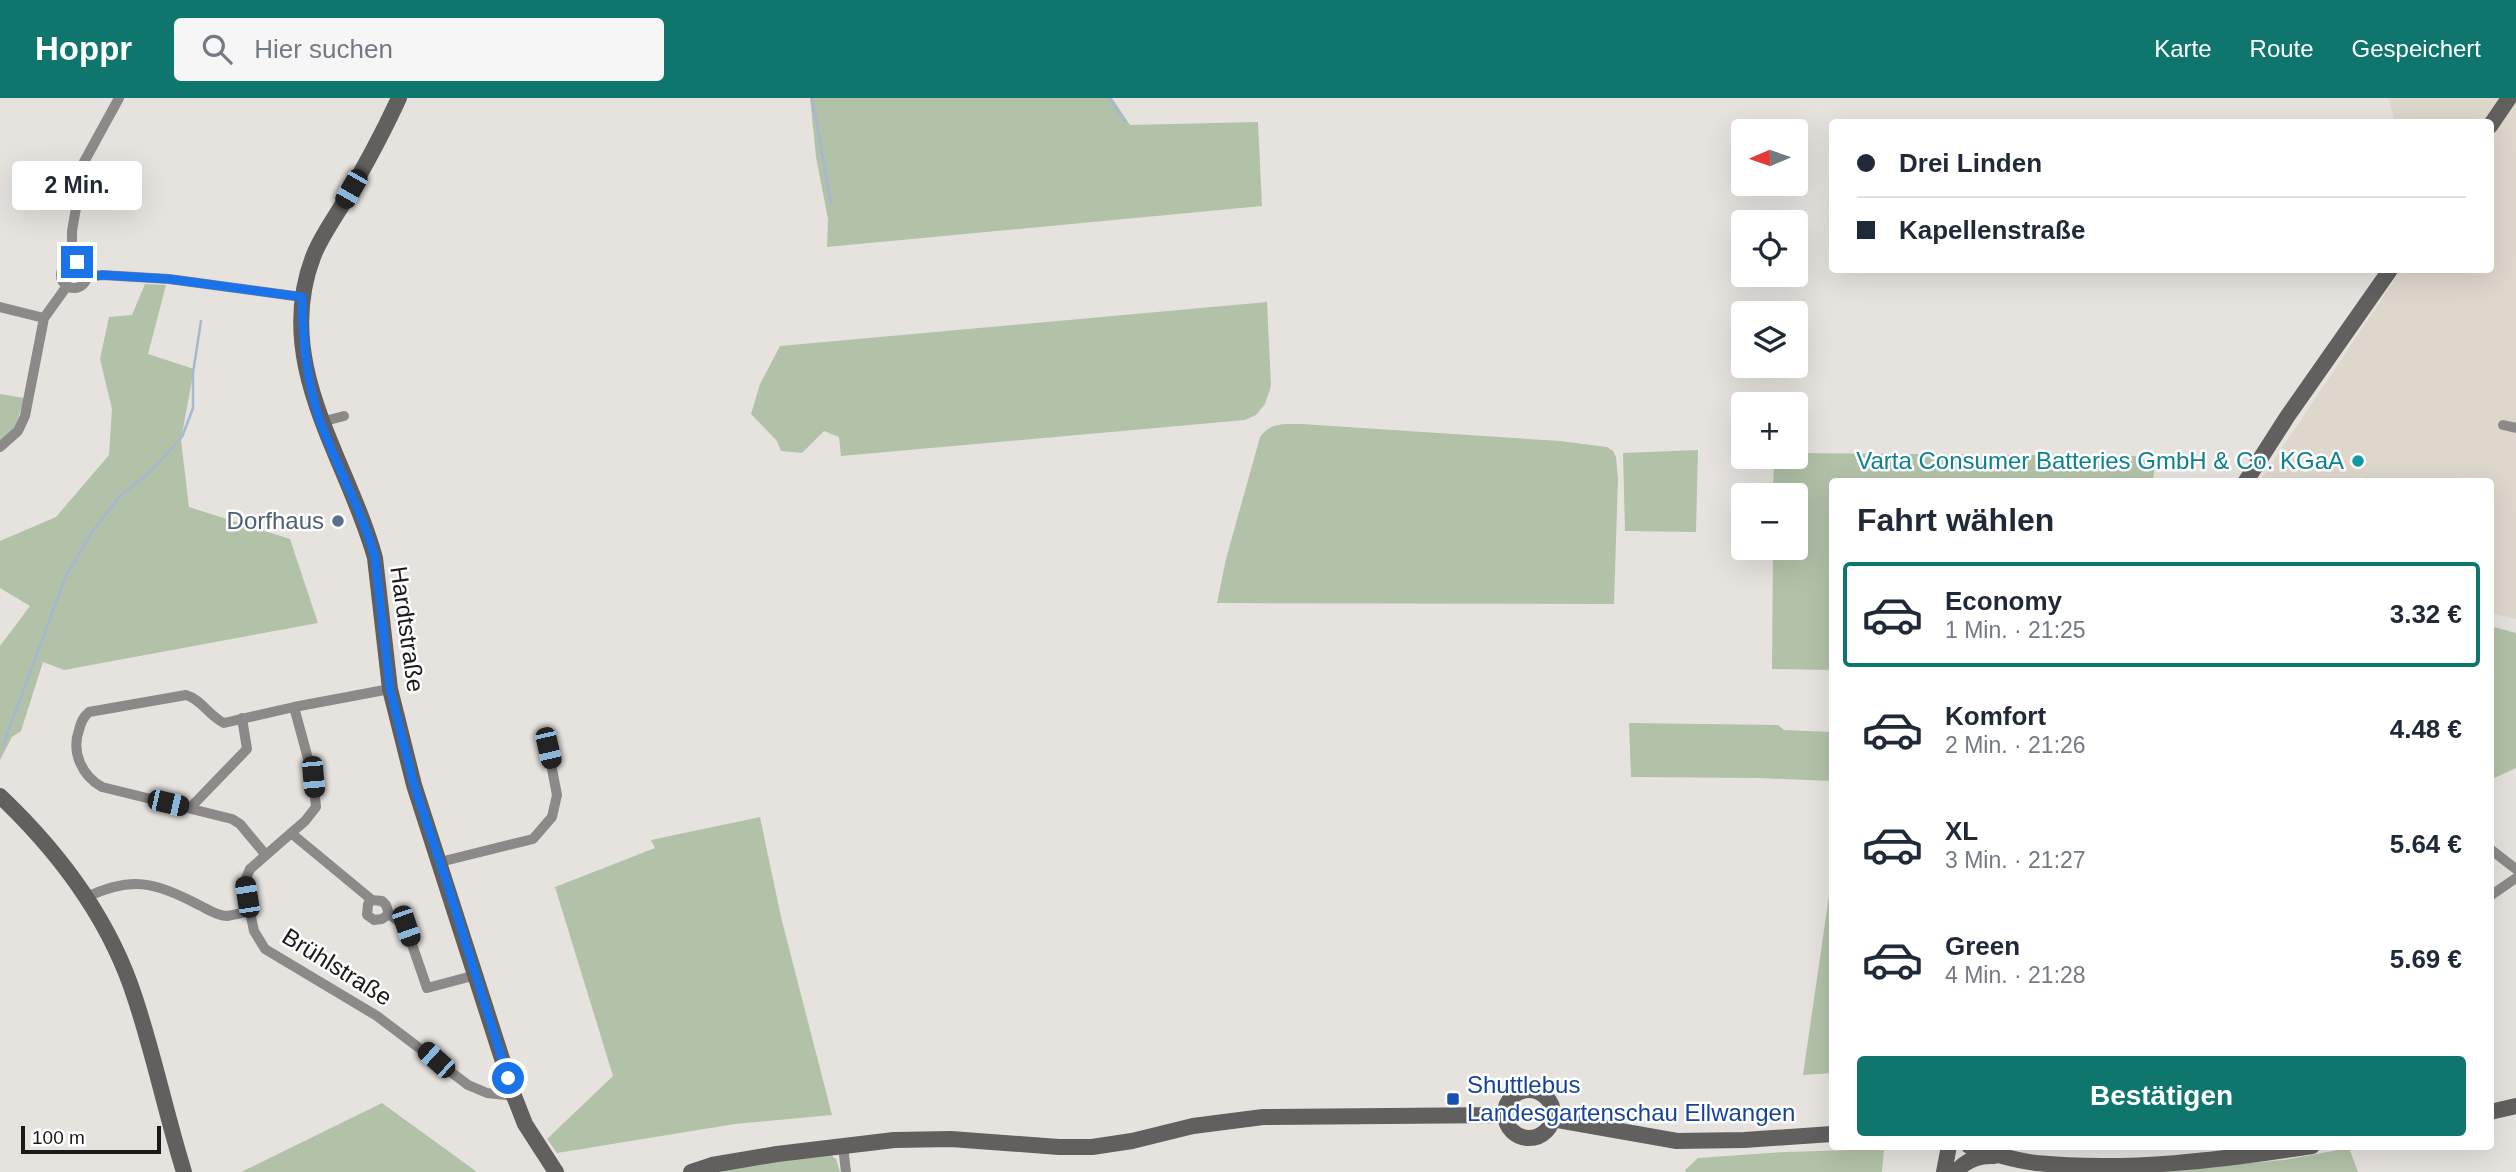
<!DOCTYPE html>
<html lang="de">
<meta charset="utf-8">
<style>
body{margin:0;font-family:Arial,sans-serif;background:#f6f6f7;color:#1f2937;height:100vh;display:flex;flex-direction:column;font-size:26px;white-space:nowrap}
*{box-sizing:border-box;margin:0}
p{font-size:23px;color:#747a83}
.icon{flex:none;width:38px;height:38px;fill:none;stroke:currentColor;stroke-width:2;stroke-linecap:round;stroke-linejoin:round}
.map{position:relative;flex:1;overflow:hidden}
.sheet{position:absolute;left:1829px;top:380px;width:665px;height:672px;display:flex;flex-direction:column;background:#fff;border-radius:7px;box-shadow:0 7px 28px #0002}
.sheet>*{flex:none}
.banner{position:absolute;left:1829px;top:21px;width:665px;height:154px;border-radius:7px;box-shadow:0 7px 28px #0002;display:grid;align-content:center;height:154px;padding:0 28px;background:#fff}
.needle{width:46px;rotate:268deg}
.controls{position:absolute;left:1731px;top:21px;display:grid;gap:14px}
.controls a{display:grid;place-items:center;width:77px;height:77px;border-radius:7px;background:#fff;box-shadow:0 7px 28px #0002;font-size:35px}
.scale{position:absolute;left:21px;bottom:18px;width:140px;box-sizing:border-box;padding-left:7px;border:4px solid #1b1a19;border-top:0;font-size:19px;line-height:24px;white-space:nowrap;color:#1b1a19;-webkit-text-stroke:5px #fff;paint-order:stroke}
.end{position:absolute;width:32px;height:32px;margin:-16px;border:9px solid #1a73e8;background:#fff;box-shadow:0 0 0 4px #fff}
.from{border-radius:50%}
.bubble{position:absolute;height:49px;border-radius:7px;background:#fff;box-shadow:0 7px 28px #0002;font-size:23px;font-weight:600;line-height:49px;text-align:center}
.car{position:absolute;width:21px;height:42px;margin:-21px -10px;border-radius:9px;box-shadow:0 0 5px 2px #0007;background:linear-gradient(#222 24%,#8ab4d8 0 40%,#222 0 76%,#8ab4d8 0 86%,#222 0)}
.banner b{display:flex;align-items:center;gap:24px;height:66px;font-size:26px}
.banner b+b{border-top:2px solid #e0e1e3}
.banner i{width:18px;height:18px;background:#1f2937}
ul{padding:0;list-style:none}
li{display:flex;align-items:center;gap:21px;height:105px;margin:0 14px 10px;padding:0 14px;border:4px solid transparent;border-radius:7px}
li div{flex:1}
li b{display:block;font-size:26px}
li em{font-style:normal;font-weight:600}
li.active{border-color:#0f766e}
li>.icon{width:63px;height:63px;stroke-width:1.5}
h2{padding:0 28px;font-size:32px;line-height:84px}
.action{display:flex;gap:14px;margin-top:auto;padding:14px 28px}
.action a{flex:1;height:80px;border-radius:7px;background:#0f766e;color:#fff;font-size:28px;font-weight:600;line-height:80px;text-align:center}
header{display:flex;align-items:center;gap:42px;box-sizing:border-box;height:98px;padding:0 35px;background:#0f766e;color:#fff}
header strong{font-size:33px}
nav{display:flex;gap:38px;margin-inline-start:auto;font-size:24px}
.search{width:490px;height:63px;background:#f6f6f7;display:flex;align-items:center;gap:18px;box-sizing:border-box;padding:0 24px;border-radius:7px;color:#747a83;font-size:26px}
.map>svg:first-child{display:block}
.built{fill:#ded7cc}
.green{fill:#b2c2a8}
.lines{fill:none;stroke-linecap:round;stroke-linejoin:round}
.stream{stroke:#a3b8d1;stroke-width:2.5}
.street{stroke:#8c8989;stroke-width:10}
.secondary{stroke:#625f5f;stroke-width:16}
.route{stroke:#1a73e8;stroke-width:9}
.culture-dot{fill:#0f9aa8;stroke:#fff;stroke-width:2.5}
.service-dot{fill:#5c6f8a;stroke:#fff;stroke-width:2.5}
.transit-dot{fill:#1a4fb4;stroke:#fff;stroke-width:2.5}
.labels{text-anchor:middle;stroke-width:5;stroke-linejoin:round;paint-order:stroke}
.culture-label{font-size:24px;fill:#0d838f;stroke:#fff;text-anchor:end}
.service-label{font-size:24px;fill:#4e5e75;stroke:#fff;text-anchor:end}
.street-label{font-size:24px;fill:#1b1a19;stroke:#fff}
.transit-label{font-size:24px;fill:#164399;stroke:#fff;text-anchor:start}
</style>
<header>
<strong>Hoppr</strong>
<div class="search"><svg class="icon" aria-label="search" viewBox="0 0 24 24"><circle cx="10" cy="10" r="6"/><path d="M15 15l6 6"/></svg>Hier suchen</div>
<nav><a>Karte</a><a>Route</a><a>Gespeichert</a></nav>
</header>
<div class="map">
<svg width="2516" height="1074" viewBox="0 0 2516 1074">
<rect width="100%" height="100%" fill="#e6e3df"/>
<!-- built -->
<path class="built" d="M2388,0H2516V521L2490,515V383H2260L2401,172H2490V24H2395Z"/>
<!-- green -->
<path class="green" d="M810,0H1112L1130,27L1258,24L1262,108L827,149L828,121L816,59Z
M145,186L166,187L148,256L194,271L181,342L189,409L290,441L318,525L64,572L43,564L21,633L12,639L0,662V548L30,508L0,490V443L56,419L109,357L112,311L100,261L109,219L132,217Z
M1267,204L1271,288L1265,306L1256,317L1245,322L841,358L839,339L824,333L802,355L781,353L777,343L751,316L760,286L780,248Z
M0,296L25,300L14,332L0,344Z
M1301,326L1560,343L1607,349L1613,353L1616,359L1618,380L1614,506L1217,505L1226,461L1260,339C1270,324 1284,326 1301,326Z
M1698,352L1696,434L1625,433L1623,355Z
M1796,355L2135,358L2155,365L2153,383H1832V572L1772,571L1773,450H1796V397H1773L1774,359H1796Z
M2490,528L2516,535V670L2490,682Z
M1629,625L1778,627L1784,632L1832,634V683L1758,680L1631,679Z
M760,719L781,819L832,1017L735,1026L557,1055L547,1041L613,978L555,789L655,750L651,742Z
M1832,777V975L1803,977Z
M382,1005L477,1074H241Z
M2349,1050L2358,1074H2148L2284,1062Z
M1884,1051L1882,1074H1686L1685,1072L1698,1060L1785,1054Z
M827,1054L836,1061L840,1074H712Z"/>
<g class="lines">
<!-- stream -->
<path class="stream" d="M812,0L831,105
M1109,0L1125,23
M3,647L66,478L92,434L120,398L151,373L182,339L193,310V275L201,223"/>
<!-- street -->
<path class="street" d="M72,163V133L84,64L119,0
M61 177a13 13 0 1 1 26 0a13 13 0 1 1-26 0Z
M87,179L102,177L169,181L302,199
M0,209L44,220
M321,324L344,318
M2503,327L2516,330
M0,349L18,333L25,318L44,220L67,188
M294,609L313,679L316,709L305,723L250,771L244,785L254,833L265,851L377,918L468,987L487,995L514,998
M190,710L247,651L242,620
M291,735L372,802L382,803L386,807L389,816L406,829L427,890L476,877
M2490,751L2516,771
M265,756L240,726L232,721L102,689C82,678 71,654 79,632C81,624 83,619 89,614L186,597C201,601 209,618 224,625L294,609L390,591
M440,764L533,741L552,719L557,697L548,650
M2490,798L2516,780
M87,799C131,778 155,784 197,806C206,810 216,818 227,818C234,817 242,815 249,813
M372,802L368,806L367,817L374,822L382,821L389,816
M843,1048L846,1074"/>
<!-- secondary -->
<path class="secondary" d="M399,0C383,35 364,70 344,104C334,121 320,140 313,159C272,267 348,361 375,460L390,591L414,687L514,998L525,1026L556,1074
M2490,28L2509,0
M2246,383L2287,319L2390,172
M0,698C59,754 110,822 135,900C154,957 166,1016 184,1074
M1505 1016a24 24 0 1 1 48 0a24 24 0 1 1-48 0Z
M2490,1014L2516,1008
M1552,1021L1677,1043L1744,1042L1832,1036
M1969,1048C1991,1055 2013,1062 2036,1065C2127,1074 2222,1062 2312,1048
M691,1074L712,1067L777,1056L894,1042L951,1041L1059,1049H1092L1132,1043L1193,1028L1263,1019L1505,1017
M1944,1074L1949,1048
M1956,1074C1966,1062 1978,1057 1994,1058"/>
</g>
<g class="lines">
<!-- route -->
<path class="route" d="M77,164L85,169L88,179L102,177L169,181L302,199C303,243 306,284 321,326C338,371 362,413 375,460L390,591L414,687L444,776L508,980"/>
</g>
<!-- markers -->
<circle class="culture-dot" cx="2358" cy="363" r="7"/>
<circle class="service-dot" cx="338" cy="423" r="7"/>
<rect class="transit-dot" x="1446" y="994" width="14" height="14" rx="3.5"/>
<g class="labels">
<!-- culture labels -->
<g class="culture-label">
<text x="2344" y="371">Varta Consumer Batteries GmbH &amp; Co. KGaA</text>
</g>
<!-- service labels -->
<g class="service-label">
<text x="324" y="431">Dorfhaus</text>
</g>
<!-- street labels -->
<g class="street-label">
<text transform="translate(407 531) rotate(82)" y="8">Hardtstraße</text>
<text transform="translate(337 869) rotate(32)" y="8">Brühlstraße</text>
</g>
<!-- transit labels -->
<g class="transit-label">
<text x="1467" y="995">Shuttlebus<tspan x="1467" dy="28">Landesgartenschau Ellwangen</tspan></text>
</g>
</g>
</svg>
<div class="controls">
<a><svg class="needle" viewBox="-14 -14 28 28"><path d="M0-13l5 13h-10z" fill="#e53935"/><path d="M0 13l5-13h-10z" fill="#747a83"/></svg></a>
<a><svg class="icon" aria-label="locate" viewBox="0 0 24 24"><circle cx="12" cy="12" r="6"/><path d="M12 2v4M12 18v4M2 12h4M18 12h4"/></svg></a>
<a><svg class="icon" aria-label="layers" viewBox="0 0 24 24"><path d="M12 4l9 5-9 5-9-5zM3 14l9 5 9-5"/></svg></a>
<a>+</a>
<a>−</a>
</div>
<div class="scale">100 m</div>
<i class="end from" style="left:508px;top:980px"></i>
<i class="end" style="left:77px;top:164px"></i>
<div class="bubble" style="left:12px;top:63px;width:130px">2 Min.</div>
<i class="car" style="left:351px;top:91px;rotate:210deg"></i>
<i class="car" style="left:548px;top:650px;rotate:167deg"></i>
<i class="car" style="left:313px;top:679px;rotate:175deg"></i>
<i class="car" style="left:168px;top:705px;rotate:103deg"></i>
<i class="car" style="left:247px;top:799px;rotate:351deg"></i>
<i class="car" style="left:406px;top:828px;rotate:161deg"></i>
<i class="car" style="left:436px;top:962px;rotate:312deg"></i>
<div class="banner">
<b><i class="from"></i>Drei Linden</b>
<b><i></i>Kapellenstraße</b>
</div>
<section class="sheet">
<h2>Fahrt wählen</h2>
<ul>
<li class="active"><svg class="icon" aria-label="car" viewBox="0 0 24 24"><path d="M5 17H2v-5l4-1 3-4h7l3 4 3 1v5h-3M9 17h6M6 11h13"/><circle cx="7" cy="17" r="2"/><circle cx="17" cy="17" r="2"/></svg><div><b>Economy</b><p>1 Min. · 21:25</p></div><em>3.32 €</em></li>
<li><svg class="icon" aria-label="car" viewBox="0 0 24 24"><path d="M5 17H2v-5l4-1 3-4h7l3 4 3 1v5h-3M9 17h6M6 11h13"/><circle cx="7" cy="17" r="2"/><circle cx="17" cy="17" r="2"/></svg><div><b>Komfort</b><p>2 Min. · 21:26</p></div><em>4.48 €</em></li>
<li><svg class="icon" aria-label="car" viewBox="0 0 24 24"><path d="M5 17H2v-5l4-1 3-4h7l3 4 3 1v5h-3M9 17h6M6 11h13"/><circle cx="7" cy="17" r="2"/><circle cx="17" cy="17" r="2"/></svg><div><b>XL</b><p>3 Min. · 21:27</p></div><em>5.64 €</em></li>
<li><svg class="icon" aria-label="car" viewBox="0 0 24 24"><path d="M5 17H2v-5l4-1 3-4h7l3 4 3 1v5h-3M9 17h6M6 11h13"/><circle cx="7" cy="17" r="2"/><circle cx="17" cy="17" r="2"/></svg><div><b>Green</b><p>4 Min. · 21:28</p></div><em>5.69 €</em></li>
</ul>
<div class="action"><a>Bestätigen</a></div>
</section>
</div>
